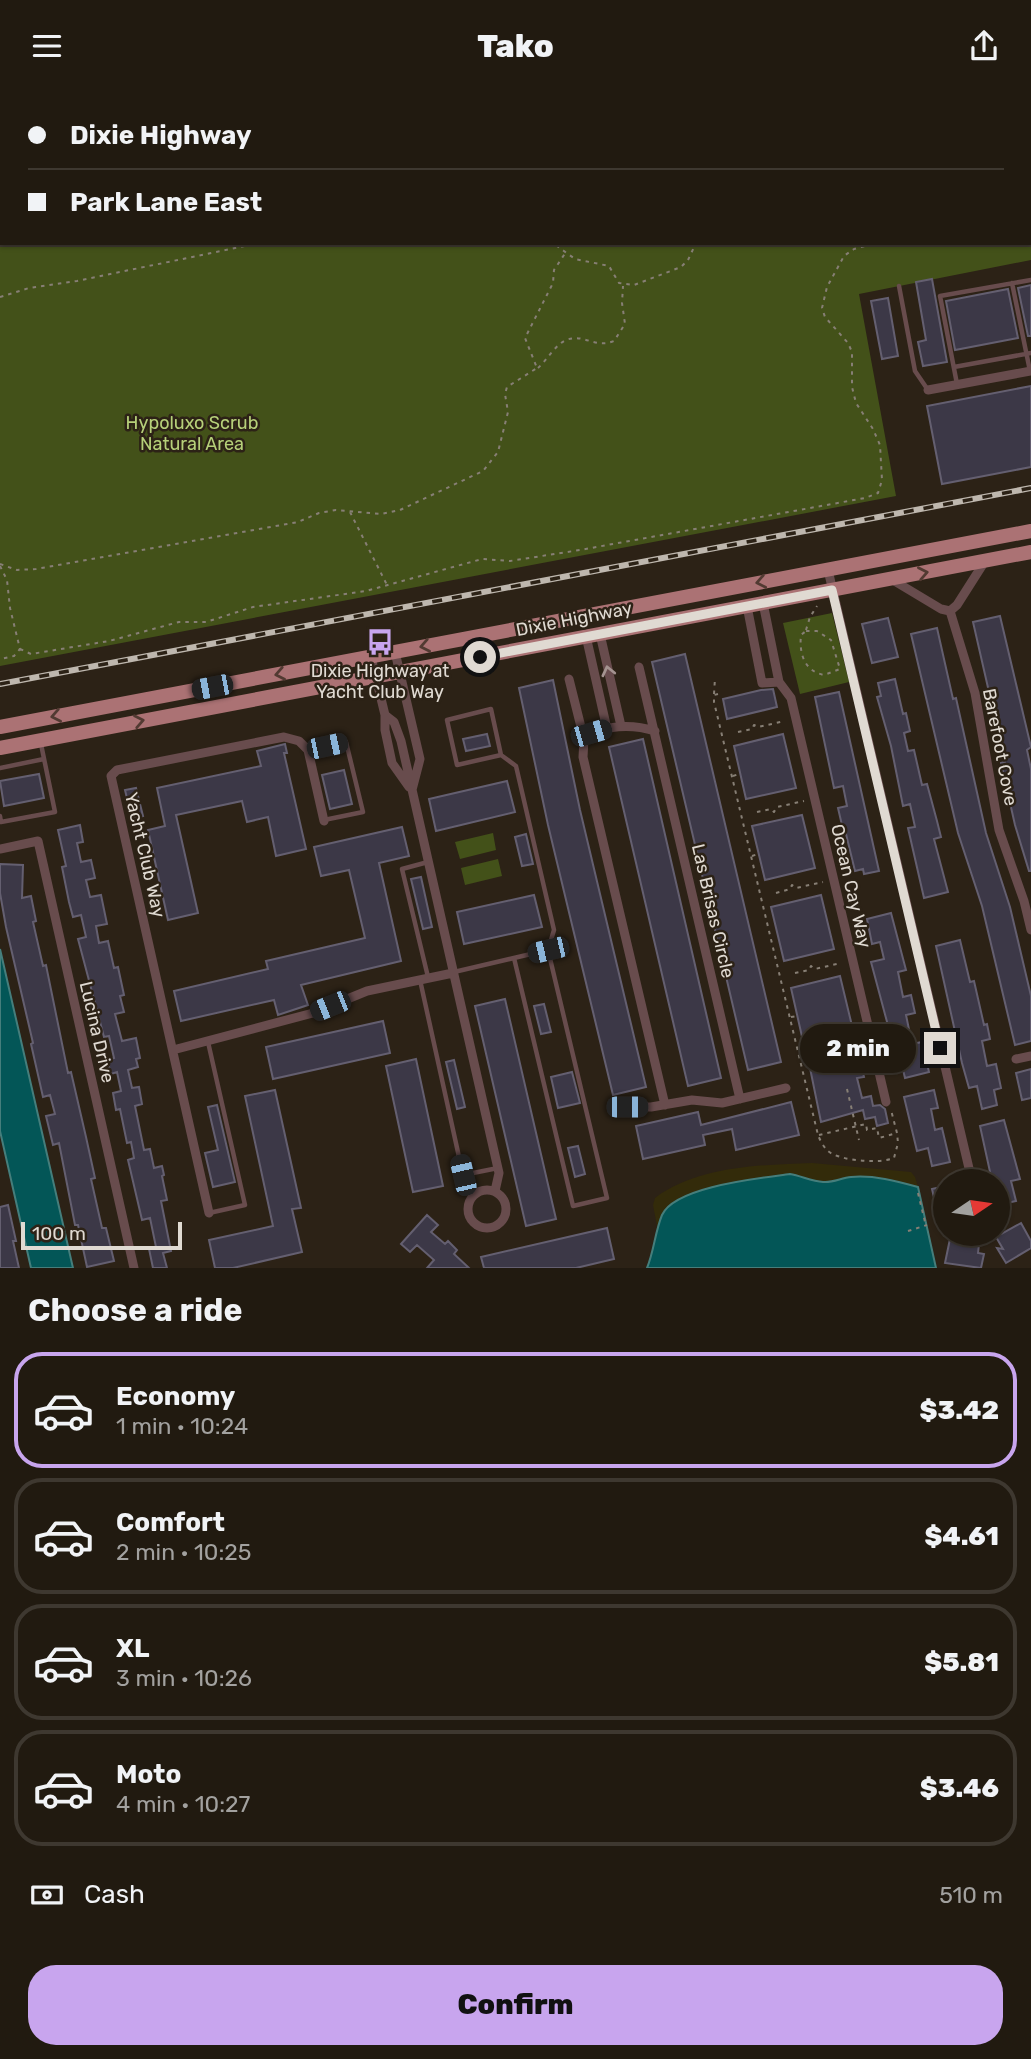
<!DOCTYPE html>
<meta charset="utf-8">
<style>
body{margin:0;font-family:Rubik,sans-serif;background:#292319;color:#f1f3f6;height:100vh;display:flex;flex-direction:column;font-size:26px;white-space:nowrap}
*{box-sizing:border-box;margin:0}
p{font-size:23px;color:#a2a19f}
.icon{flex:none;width:38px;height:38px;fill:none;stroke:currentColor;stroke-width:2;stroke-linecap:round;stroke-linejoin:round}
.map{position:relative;height:1177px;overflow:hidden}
.side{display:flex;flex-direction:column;background:#211a10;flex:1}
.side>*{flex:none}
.top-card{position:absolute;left:0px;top:0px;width:1032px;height:154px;box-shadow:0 2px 5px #0004,0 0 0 2px #3e3830;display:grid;align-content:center;height:154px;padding:0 28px;background:#211a10}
.needle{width:46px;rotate:77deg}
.buttons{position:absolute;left:933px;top:1078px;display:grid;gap:14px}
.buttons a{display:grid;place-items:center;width:77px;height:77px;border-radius:50%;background:#211a10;box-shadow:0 2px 5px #0004,0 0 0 2px #3e3830;font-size:35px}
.scale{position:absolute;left:21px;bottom:18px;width:161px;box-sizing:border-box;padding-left:7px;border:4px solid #e0dad2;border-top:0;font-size:19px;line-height:24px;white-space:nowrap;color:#e0dad2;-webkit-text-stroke:5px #2c2216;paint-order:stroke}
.end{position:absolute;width:32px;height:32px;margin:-16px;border:9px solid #e0dad2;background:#111;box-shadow:0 0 0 4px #111}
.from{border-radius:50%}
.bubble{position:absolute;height:49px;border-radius:24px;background:#211a10;box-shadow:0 2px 5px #0004,0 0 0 2px #3e3830;font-size:23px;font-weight:800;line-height:49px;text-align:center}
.car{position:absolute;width:21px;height:42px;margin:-21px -10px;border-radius:9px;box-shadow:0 0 5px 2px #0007;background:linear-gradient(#222 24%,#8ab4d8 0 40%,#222 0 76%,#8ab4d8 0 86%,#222 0)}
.top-card b{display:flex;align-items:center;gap:24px;height:66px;font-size:26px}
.top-card b+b{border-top:2px solid #3e3830}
.top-card i{width:18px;height:18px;background:#f1f3f6}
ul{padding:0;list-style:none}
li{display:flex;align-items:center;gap:21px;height:116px;margin:0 14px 10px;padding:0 14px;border:4px solid #3e3830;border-radius:28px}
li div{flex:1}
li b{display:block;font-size:26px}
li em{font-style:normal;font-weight:800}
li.on{border-color:#c8a5ee}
li>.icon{width:63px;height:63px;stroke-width:1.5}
h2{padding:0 28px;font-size:32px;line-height:84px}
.pay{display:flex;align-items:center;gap:18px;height:77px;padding:0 28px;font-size:26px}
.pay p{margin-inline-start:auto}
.action{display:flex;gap:14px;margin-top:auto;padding:14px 28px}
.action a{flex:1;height:80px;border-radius:28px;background:#c8a5ee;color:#111;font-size:28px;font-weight:800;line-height:80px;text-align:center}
header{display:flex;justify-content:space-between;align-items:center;height:91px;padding:0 28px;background:#211a10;font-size:32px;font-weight:800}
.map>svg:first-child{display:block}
.green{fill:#435119;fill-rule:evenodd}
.sand{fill:#332b0a}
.water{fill:#035657;stroke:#457e7c;stroke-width:2}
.building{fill:#3c3847;stroke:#645f70;stroke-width:2}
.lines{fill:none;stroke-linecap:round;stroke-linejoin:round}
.path{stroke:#877f75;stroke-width:2;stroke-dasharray:3.5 5;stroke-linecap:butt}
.lane{stroke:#684c4d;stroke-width:4.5}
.street{stroke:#684c4d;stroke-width:9}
.primary{stroke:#ab7274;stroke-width:14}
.rail-casing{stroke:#beb7ae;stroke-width:6}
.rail{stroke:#2c2216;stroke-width:3.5;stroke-dasharray:10;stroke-linecap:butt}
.oneway{stroke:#523a32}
.oneway2{stroke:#a49390}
.route{stroke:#e0dad2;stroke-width:9}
.labels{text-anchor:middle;stroke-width:5;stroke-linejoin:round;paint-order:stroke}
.park-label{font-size:18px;fill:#b6d079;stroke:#2c2216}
.street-label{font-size:18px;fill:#e0dad2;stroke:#2c2216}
.poi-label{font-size:18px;fill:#e0dad2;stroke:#2c2216}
</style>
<header><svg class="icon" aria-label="menu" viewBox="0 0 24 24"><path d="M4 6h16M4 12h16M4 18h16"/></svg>Tako<svg class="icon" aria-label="share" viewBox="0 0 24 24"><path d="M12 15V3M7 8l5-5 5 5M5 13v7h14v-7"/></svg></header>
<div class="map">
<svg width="1031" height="1177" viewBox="0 0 1031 1177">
<rect width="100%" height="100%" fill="#2c2216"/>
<!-- green -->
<path class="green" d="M0,0H1031V169L859,203L896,405L0,575ZM2,2H1031V152H2Z
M832,522L849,591L800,603L783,532Z
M493,742L496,759L460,768L455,751Z
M498,768L502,785L465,794L461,777Z"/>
<!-- sand -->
<path class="sand" d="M812,1072L911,1081L915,1086L918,1096L890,1088L848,1086L830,1091H819L790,1083L738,1090L701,1099L663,1123L658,1140L653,1114L655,1107C698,1075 761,1074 812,1072Z"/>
<!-- water -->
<path class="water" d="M0,858L73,1177H31L0,1040Z
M790,1083C801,1085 812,1090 823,1091C833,1092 841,1087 851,1086C874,1084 896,1090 918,1096L936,1177H647C654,1160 655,1141 662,1124C675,1095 762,1087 790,1083Z"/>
<!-- building -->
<path class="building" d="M932,188L947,271L923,275L918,251L926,249L916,191Z
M1031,194V245H1028L1018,197Z
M1008,198L1018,247L955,259L946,210Z
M888,207L898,265L882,268L871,210Z
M1031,295V376L942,393L927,315Z
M1000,525L1031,656L1027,659L1031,678V780H1029L1015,734L1001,672L1005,671L973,531Z
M888,527L898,566L872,572L862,533Z
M937,537L953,608L956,607L986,742L1010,816L1031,905V950L1015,954L982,815L958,742L911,543Z
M685,563L781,971L748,979L652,571Z
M895,588L903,623L906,622L910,640L904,642L908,660L914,659L922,694L927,693L937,730L941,746L934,748L948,801L924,807L908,737L915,736L910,713L903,715L891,655L877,606L881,605L878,592Z
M553,589L580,719L646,996L613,1004L548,734L519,597Z
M773,598L777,616L727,628L723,608L761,599Z
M839,601L879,780L864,783L863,778L855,780L846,743H844L838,717L847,715L843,695L834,697L815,606Z
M487,643L490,655L466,660L463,648Z
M783,643L796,697L746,708L734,655Z
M643,648L721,987L688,995L609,656Z
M285,653L287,662H284L306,758L276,765L268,726L247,731L242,710L176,724L198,822L168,829L148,739L165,735L157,697L261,675L257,660Z
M344,679L352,713L330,718L322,684Z
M39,683L44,707L4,715L0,690Z
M507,690L515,721L436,740L429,708Z
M136,697L143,725L132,728L125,699Z
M802,724L815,777L765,789L752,735Z
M80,734L83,751L77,752L81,771L91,769L95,787L86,789L90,806L101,804L107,833L96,835L99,852L108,850L114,877L118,876L124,904L120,905L124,921L115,923L122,950L136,947L140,967L136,968L138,976L128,979L132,997L139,996L142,1013L135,1015L144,1059L150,1058L154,1077L162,1075L164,1084L162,1085L167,1109L161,1110L171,1160L163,1162L167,1177H153L149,1158L156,1156L150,1127L142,1129L128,1069L134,1067L131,1051L127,1052L120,1018L116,1019L113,1002L121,1000L117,981L111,983L107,969L114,967L109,945L104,946L78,848L86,846L81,824L73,826L69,811L62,776L66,775L58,739Z
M402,736L409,765L379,772L401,870L301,894L308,914L278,924L274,909L181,930L174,900L268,878L266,870L365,847L349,779L321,785L314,756Z
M526,743L533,773L522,775L515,746Z
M0,773L23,774L22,807L31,805L36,830L33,831L43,875L46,874L68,982L71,981L86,1046L95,1087L91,1088L102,1137H106L114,1170L87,1176L78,1134H75L59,1052L53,1054L46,1025L55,1023L50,1004L43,1006L31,953L33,952L6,836L0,802Z
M421,786L432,836L423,838L411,788Z
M534,804L542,836L464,853L457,821Z
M821,804L834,858L784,870L771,816Z
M891,822L906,879L898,881L903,906L911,904L915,922L906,924L912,953L922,951L929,981L905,987L894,941L890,942L871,871L884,868L880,851L872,853L867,828Z
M960,849L970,891L974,890L984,934L987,933L990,948L982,950L987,975L996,973L1001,997L994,999L997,1014L982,1018L977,995L969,997L962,972L936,855Z
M840,885L853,939L803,950L791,897Z
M505,908L556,1128L526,1135L475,915Z
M544,913L551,941L541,943L534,915Z
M383,930L390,962L273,988L266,956Z
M859,966L864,986L857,987L862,1007L871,1005L873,1015L880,1014L885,1018L888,1032L877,1035L875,1026L865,1028L863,1019L821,1031L810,977Z
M416,968L443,1095L413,1101L386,975Z
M454,969L465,1016L457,1018L446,971Z
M1031,978V1007L1022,1009L1016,982Z
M572,981L580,1012L558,1017L551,986Z
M275,999L301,1117L292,1118L302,1161L233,1177H215L209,1149L273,1135L245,1005Z
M934,999L938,1017L931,1018L935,1039L942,1037L950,1071L932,1075L928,1057L917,1060L904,1006Z
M791,1011L799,1044L736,1059L732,1038L703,1044L705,1054L643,1068L636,1035L698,1021L701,1034Z
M217,1014L235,1091L213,1096L205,1062L218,1059L208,1016Z
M1004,1029L1020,1088L1011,1090L1016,1110L998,1114V1090H992L980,1035Z
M578,1055L585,1083L575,1086L568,1057Z
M945,1095V1141H942L932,1098Z
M8,1114L16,1150H13L19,1177H0V1116Z
M427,1124L438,1134L431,1141L445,1153L448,1150L457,1159L454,1163L469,1177H427L434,1169L417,1154L410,1161L401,1153Z
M1021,1132L1031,1150V1157L1006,1172L997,1157L1003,1158L996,1146Z
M607,1137L614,1168L576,1177H484L481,1166Z
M951,1143H967L966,1150L979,1153L978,1162L984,1163L981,1177L945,1172Z"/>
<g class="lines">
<!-- path -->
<path class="path" d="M735,0L736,2
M945,0L946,2
M547,2L550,0
M0,89H2
M548,152L557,155L575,168L609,175L619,192L634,194L681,176L688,169L696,152
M1029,152L1031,153
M0,206L29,197L77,190L259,152
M538,277C547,269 555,254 566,249C584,242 595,258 614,250L625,233L622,212L623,195
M350,421L387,494
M0,473L17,479L36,478L298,431L319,422L336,419L381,423L400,419L483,380L498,361L508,321L505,303L507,296L537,277L525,247L553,192L554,179L566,161
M0,475L7,489L10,517L20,558L14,565L0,568
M806,539L810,526L817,515
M806,540H817L831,549L840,578L824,584C804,580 799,562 801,544Z
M20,558L31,563L109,550L179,531H206L253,516L366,500L482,468L510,470L580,459L865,407L878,402L882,389L880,354L873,338L856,312L852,296V261L848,252L825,226L822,217L827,196L844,165L854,158L876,152
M714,603L715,587
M718,603L714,604V611L818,1044C820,1049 823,1055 827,1059C837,1070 880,1073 894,1067L898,1052L897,1042
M738,641L752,638L754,634L758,636L785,630
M733,685L739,683
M757,721L771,718L774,721L777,716L804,710
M752,765L758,763
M776,802L790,798L792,794L796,797L823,791
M795,882L809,879L811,875L815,878L841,872
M791,926L797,925
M814,963L828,960L830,956L834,959L860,953
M847,998L859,1049
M819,1044L866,1033L867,1039L877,1037L879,1047L897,1042L891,1019
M918,1102L926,1135
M908,1140L927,1134"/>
<!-- lane -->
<path class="lane" d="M1012,192L1030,280
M899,195L915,280L928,299
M954,276L1031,262
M957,293L940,205L1031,189
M309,659L346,651L363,721L324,729
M0,677L44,668
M0,725L1,731L55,721L41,653
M428,771L402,778L428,886
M514,867L573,1115L607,1107L548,859
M454,881L548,859L554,839L516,675L501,664L491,618L447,629L457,674L501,664
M420,889L463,1084L498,1077
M208,951L245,1114L209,1122"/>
<!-- street -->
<path class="street" d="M928,299L1031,280
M828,479L972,1090
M891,488L941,518L950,520L957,514L985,470
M763,512L779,591L791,607L886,1011
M747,515L762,592L779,591
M950,520L975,602L999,739L1024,810L1031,839
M600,543L621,635
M586,545L607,638
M395,561L420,668L412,699
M371,566L385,624V639L392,672L409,696
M639,576L740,1008
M569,588L584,648L583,666L665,1014
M385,624L394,631L401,650L499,1082L495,1100
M584,648C603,633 633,633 655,640
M0,758L38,750L134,1177
M173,959L313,922L367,900L453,882
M1016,968L1031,965
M627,1016H651L692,1009L722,1012L786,997
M468 1118a19 19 0 1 1 38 0a19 19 0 1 1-38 0Z
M209,1122L111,685L117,679L284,646L299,650L308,659L324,730"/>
<!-- primary -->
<path class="primary" d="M0,636L1031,440
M0,657L1031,461"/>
<defs>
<path id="rail" d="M0,593L1031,397"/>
</defs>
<!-- rail casing -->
<use href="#rail" class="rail-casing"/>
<!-- rail -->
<use href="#rail" class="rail"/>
</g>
<!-- one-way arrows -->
<defs><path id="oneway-chevron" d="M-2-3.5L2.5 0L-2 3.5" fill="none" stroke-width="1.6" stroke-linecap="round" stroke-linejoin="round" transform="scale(1.75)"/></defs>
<g class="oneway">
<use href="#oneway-chevron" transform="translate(923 482) rotate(-11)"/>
<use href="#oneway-chevron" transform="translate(761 491) rotate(169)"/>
<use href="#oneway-chevron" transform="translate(425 555) rotate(169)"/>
<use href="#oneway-chevron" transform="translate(280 583) rotate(169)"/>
<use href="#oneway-chevron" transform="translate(56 625) rotate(169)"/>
<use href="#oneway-chevron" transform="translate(139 630) rotate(-11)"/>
</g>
<use class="oneway2" href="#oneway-chevron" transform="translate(608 580) rotate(-103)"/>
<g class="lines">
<!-- route -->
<path class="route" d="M480,566L832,499L940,957"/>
</g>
<!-- icons -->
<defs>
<symbol id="bus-bare" viewBox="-9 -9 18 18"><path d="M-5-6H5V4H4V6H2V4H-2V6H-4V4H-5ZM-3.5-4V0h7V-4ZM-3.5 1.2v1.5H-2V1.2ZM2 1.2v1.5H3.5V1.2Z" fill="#c8a5ee" stroke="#2c2216" stroke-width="2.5" paint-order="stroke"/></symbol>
</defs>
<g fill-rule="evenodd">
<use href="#bus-bare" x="361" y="532" width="38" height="38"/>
</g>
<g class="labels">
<!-- park labels -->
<g class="park-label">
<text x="192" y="338">Hypoluxo Scrub<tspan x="192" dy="21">Natural Area</tspan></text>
</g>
<!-- street labels -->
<g class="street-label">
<text transform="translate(574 528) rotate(-11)" y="6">Dixie Highway</text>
<text transform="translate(1000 656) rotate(79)" y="6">Barefoot Cove</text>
<text transform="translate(145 764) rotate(77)" y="6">Yacht Club Way</text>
<text transform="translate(851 795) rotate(77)" y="6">Ocean Cay Way</text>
<text transform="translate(713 820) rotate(77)" y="6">Las Brisas Circle</text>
<text transform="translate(97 941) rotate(77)" y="6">Lucina Drive</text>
</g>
<!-- poi labels -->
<g class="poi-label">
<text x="380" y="586">Dixie Highway at<tspan x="380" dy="21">Yacht Club Way</tspan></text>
</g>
</g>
</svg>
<div class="buttons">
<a><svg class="needle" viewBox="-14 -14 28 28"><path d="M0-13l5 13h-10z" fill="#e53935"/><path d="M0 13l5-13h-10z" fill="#a2a19f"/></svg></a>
</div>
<div class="scale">100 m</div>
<i class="end from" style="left:480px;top:566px"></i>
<i class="end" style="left:940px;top:957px"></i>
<div class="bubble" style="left:800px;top:933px;width:116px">2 min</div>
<i class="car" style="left:212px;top:596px;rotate:259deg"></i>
<i class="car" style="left:591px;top:642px;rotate:74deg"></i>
<i class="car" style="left:327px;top:655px;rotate:78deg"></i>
<i class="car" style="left:548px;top:859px;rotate:257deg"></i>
<i class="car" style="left:330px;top:915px;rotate:248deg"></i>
<i class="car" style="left:627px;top:1016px;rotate:90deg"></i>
<i class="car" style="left:463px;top:1084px;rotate:347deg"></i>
<div class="top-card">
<b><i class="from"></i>Dixie Highway</b>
<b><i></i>Park Lane East</b>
</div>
</div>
<section class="side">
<h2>Choose a ride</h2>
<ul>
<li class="on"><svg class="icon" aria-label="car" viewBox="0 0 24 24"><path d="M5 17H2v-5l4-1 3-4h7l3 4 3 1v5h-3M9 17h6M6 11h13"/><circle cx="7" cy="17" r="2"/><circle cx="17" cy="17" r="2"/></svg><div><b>Economy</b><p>1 min · 10:24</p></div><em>$3.42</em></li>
<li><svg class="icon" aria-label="car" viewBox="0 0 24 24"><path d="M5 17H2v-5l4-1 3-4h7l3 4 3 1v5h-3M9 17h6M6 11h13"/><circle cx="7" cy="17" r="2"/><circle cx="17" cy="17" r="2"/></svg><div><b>Comfort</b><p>2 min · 10:25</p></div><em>$4.61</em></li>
<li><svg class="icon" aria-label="car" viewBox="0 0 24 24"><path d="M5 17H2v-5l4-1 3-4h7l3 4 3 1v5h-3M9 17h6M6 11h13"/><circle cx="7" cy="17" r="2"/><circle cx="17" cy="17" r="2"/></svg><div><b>XL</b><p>3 min · 10:26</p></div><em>$5.81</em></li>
<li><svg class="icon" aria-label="car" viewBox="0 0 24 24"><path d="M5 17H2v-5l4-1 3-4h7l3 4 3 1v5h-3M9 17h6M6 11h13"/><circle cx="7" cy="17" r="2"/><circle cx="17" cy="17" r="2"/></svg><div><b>Moto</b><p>4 min · 10:27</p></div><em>$3.46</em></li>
</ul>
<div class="pay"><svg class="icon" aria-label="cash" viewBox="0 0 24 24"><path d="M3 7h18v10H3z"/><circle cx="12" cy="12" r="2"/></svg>Cash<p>510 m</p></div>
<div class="action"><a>Confirm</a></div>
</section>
